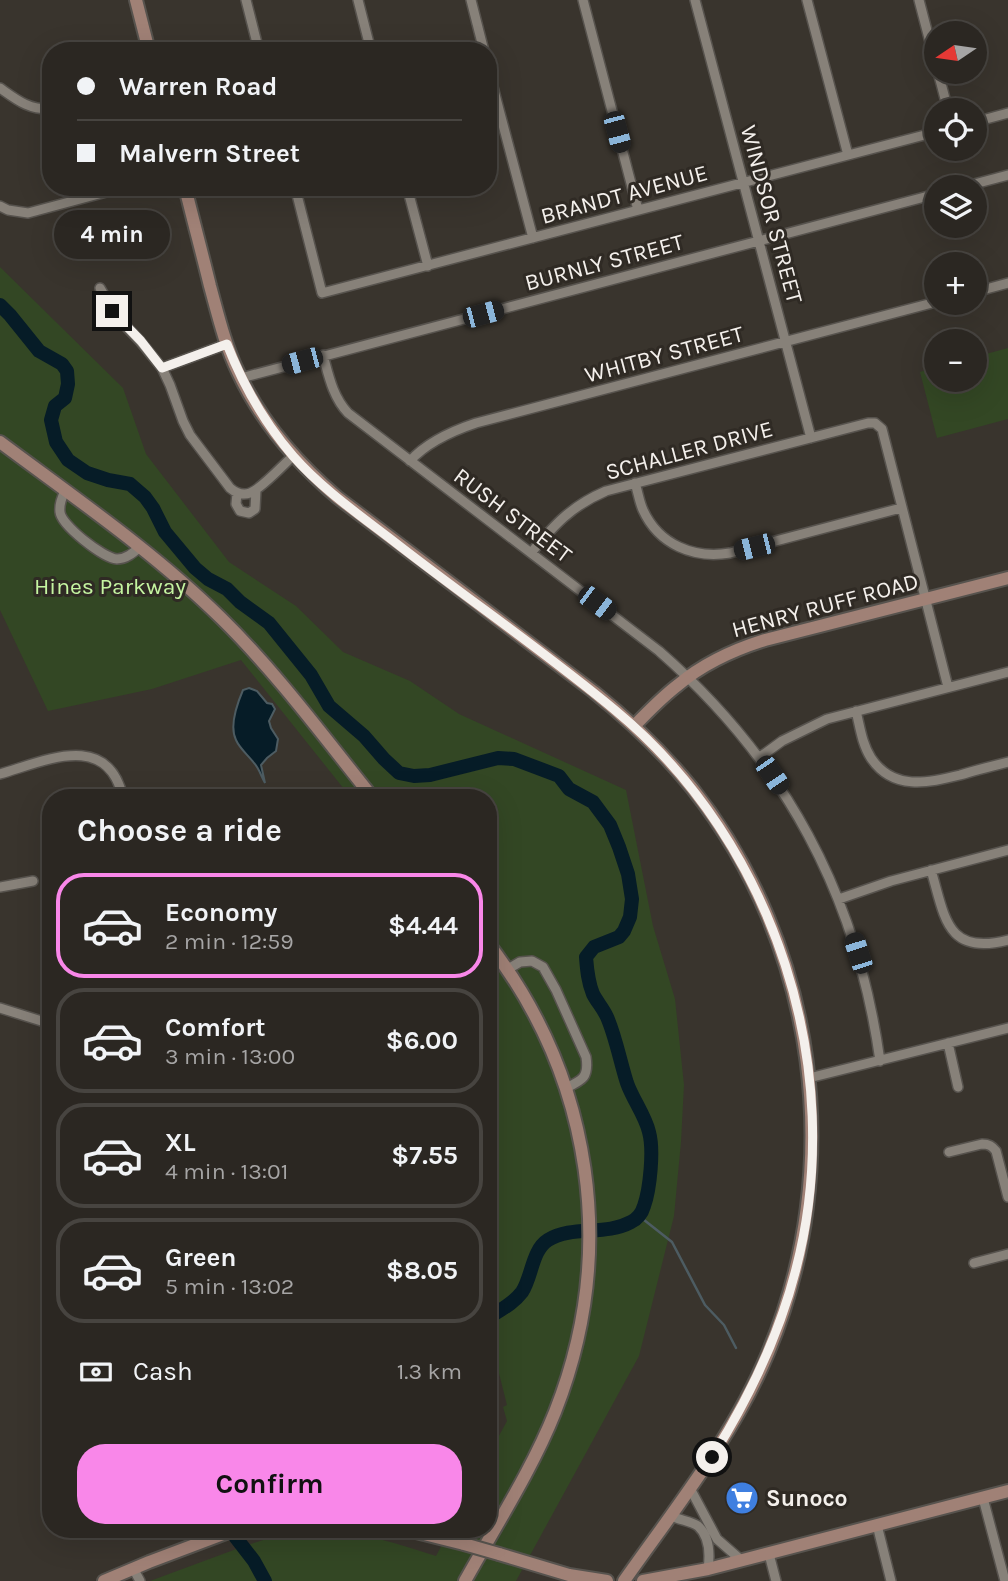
<!DOCTYPE html>
<meta charset="utf-8">
<style>
body{margin:0;font-family:Karla,sans-serif;background:#332f2a;color:#f1f3f6;height:100vh;display:flex;flex-direction:column;font-size:26px;white-space:nowrap}
*{box-sizing:border-box;margin:0}
p{font-size:23px;color:#a6a5a5}
.icon{flex:none;width:38px;height:38px;fill:none;stroke:currentColor;stroke-width:2;stroke-linecap:round;stroke-linejoin:round}
.map{position:relative;flex:1;overflow:hidden}
.panel{position:absolute;left:42px;top:789px;width:455px;height:749px;display:flex;flex-direction:column;background:#2b2722;border-radius:28px;box-shadow:0 7px 28px #0002,0 0 0 2px #474440}
.panel>*{flex:none}
.top-card{position:absolute;left:42px;top:42px;width:455px;height:154px;border-radius:28px;box-shadow:0 7px 28px #0002,0 0 0 2px #474440;display:grid;align-content:center;height:154px;padding:0 35px;background:#2b2722}
.needle{width:46px;rotate:257deg}
.tools{position:absolute;left:924px;top:21px;display:grid;gap:14px}
.tools a{display:grid;place-items:center;width:63px;height:63px;border-radius:50%;background:#2b2722;box-shadow:0 7px 28px #0002,0 0 0 2px #474440;font-size:35px}
.end{position:absolute;width:32px;height:32px;margin:-16px;border:9px solid #f4f0ec;background:#111;box-shadow:0 0 0 4px #111}
.from{border-radius:50%}
.bubble{position:absolute;height:49px;border-radius:24px;background:#2b2722;box-shadow:0 7px 28px #0002,0 0 0 2px #474440;font-size:23px;font-weight:700;line-height:49px;text-align:center}
.car{position:absolute;width:21px;height:42px;margin:-21px -10px;border-radius:9px;box-shadow:0 0 5px 2px #0007;background:linear-gradient(#222 24%,#8ab4d8 0 40%,#222 0 76%,#8ab4d8 0 86%,#222 0)}
.top-card b{display:flex;align-items:center;gap:24px;height:66px;font-size:26px}
.top-card b+b{border-top:2px solid #474440}
.top-card i{width:18px;height:18px;background:#f1f3f6}
ul{padding:0;list-style:none}
li{display:flex;align-items:center;gap:21px;height:105px;margin:0 14px 10px;padding:0 21px;border:4px solid #474440;border-radius:28px}
li div{flex:1}
li b{display:block;font-size:26px}
li em{font-style:normal;font-weight:700}
li.on{border-color:#f987e9}
li>.icon{width:63px;height:63px;stroke-width:1.5}
h2{padding:0 35px;font-size:32px;line-height:84px}
.pay{display:flex;align-items:center;gap:18px;height:77px;padding:0 35px;font-size:26px}
.pay p{margin-inline-start:auto}
.button{display:flex;gap:14px;margin-top:auto;padding:14px 35px}
.button a{flex:1;height:80px;border-radius:28px;background:#f987e9;color:#111;font-size:28px;font-weight:700;line-height:80px;text-align:center}
.map>svg:first-child{display:block}
.green{fill:#334724}
.water{fill:#061c27;stroke:#4d5c62;stroke-width:2}
.lines{fill:none;stroke-linecap:round;stroke-linejoin:round}
.stream{stroke:#4d5c62;stroke-width:2.5}
.river{stroke:#061c27;stroke-width:14}
.street-casing{stroke:#57534e;stroke-width:12}
.secondary-casing{stroke:#57534e;stroke-width:16}
.street{stroke:#878179;stroke-width:9}
.secondary{stroke:#a08176;stroke-width:12}
.secondary-bridge-casing{stroke:#57534e;stroke-width:16;stroke-linecap:butt}
.secondary-bridge{stroke:#a08176;stroke-width:12}
.route{stroke:#f4f0ec;stroke-width:9}
.labels{text-anchor:middle;stroke-width:6;stroke-linejoin:round;paint-order:stroke}
.street-label{font-size:23px;fill:#f4f0ec;stroke:#2f2a24}
.park-label{font-size:23px;fill:#c5f5a1;stroke:#2f2a24}
.poi-label{font-size:23px;font-weight:bold;fill:#f4f0ec;stroke:#2f2a24;text-anchor:start}
</style>
<div class="map">
<svg width="1008" height="1581" viewBox="0 0 1008 1581">
<rect width="100%" height="100%" fill="#39342d"/>
<!-- green -->
<path class="green" d="M0,267L123,388L146,454L229,562L296,606L343,652L410,681L459,714L626,790L653,926L675,999L684,1085L681,1142L674,1216L639,1356L516,1581H150C177,1571 204,1561 231,1551C260,1541 289,1529 320,1530C360,1531 398,1544 436,1556L450,1530H488V1456L507,1421L503,1407L507,1405L488,1330V798H347L344,789L241,660L152,689L48,711L0,610Z
M1008,348V419L937,438L920,372L936,367V380H975V357Z"/>
<!-- water -->
<path class="water" d="M249,688L257,691L267,703L272,704L275,709L269,721L271,728L278,739L276,751L267,758L261,765L265,783C261,776 259,768 254,763C248,755 240,749 236,740C229,726 237,704 243,690Z"/>
<g class="lines">
<!-- stream -->
<path class="stream" d="M639,1216L672,1242L705,1305L724,1325L736,1348"/>
<!-- river -->
<path class="river" d="M0,305L10,315L39,351L62,364L67,371L68,384L65,398L55,406L51,420L56,442L68,460L87,473L108,480L130,484L145,497L153,508L165,532L195,568L208,579L227,589L240,602L269,623L311,675L329,706L364,736L384,759L399,773L414,776L430,775L498,758L514,759L559,776L569,789L593,802L610,825L619,847L628,874L632,899L630,917L624,931L619,937L594,947L586,957C587,970 588,982 593,994C597,1002 603,1008 607,1017C616,1038 620,1061 627,1083C633,1100 645,1115 649,1132C654,1150 650,1189 644,1206C642,1213 637,1219 631,1222C605,1236 572,1225 548,1240C532,1250 532,1277 522,1292C513,1304 500,1310 488,1318
M230,1530L254,1561L265,1581"/>
<defs>
<path id="street" d="M246,0L259,51
M358,0L371,51
M471,0L484,51
M583,0L638,210
M695,0L811,438
M807,0L848,155
M919,0L936,65
M488,68L533,238
M938,72L948,110
M0,88C17,100 29,110 51,109
M975,122L1008,113
M295,187L322,293L936,132
M407,187L428,266
M963,187L1008,175
M0,206L8,210L28,213L125,187
M100,288L116,316L140,341L162,368L170,385L183,421L190,435L230,488C236,493 242,496 250,493C261,489 283,465 293,456
M975,292L1008,283
M323,355C329,377 333,397 348,413L659,651C785,761 857,895 880,1061
M162,368L227,344
M241,378L936,194
M410,461C427,442 452,431 476,423L936,302
M635,483C638,492 639,501 643,510C659,545 694,559 730,553L901,508
M65,491C62,497 59,504 60,512C61,525 103,558 117,559C126,559 133,553 140,547
M237,493L236,504L240,511L249,513L255,509L256,490
M531,553C554,525 571,506 606,491L868,423H875L882,429L948,687
M856,711C860,727 862,744 871,758C893,791 928,783 960,775C976,770 992,766 1008,762
M760,757L782,741L827,719L1008,672
M0,774C45,761 108,730 123,798
M931,870C945,917 946,956 1008,940
M0,887L33,881
M839,899L891,881L1008,850
M508,969L520,962L532,961L543,967L556,990L586,1057C589,1077 583,1080 566,1088
M0,1008L51,1024
M948,1043L958,1087
M809,1078L1008,1028
M949,1152L982,1144C989,1144 992,1146 996,1151L1008,1197
M974,1263L1008,1254
M691,1490L717,1539L741,1560
M983,1498L1005,1581
M672,1516C679,1520 691,1521 698,1526C710,1537 710,1555 708,1569
M877,1525L891,1581
M769,1554L776,1581
M133,1568L140,1581"/>
<path id="secondary" d="M136,0L149,51
M185,187C193,220 202,253 210,286C218,315 225,345 238,372C261,422 296,462 337,497L594,692C630,721 663,752 692,788C818,947 846,1167 768,1353C733,1437 676,1507 624,1581
M0,442C75,498 154,552 221,618C277,673 324,737 373,798
M634,726C648,712 662,697 678,685C704,663 733,650 765,640L1008,578
M408,1530L464,1544
M499,1554L569,1575L607,1581
M104,1581L149,1562L234,1530
M465,1581C495,1527 532,1470 555,1412C618,1252 593,1079 488,943
M643,1581L708,1569L1008,1491"/>
</defs>
<!-- street casing -->
<use href="#street" class="street-casing"/>
<!-- secondary casing -->
<use href="#secondary" class="secondary-casing"/>
<!-- street -->
<use href="#street" class="street"/>
<!-- secondary -->
<use href="#secondary" class="secondary"/>
<defs>
<path id="secondary-bridge" d="M464,1544L499,1554"/>
</defs>
<!-- secondary-bridge casing -->
<use href="#secondary-bridge" class="secondary-bridge-casing"/>
<!-- secondary-bridge -->
<use href="#secondary-bridge" class="secondary-bridge"/>
</g>
<g class="lines">
<!-- route -->
<path class="route" d="M112,311L141,341L162,368L227,344C243,385 264,422 293,456C321,488 358,514 392,540C466,598 544,651 616,711C775,843 848,1069 796,1269C779,1336 749,1398 712,1457"/>
</g>
<!-- icons -->
<defs>
<symbol id="supermarket-disc" viewBox="-11 -11 22 22"><circle r="9.5" fill="#3f7fe0" stroke="#2f2a24"/><path d="M-6-5.5h2.5l.6 2H6L4.5 2H-2.5L-4.4-4H-6ZM-1.5 3.2a1.3 1.3 0 1 0 .1 0ZM3 3.2a1.3 1.3 0 1 0 .1 0Z" fill="#fff"/></symbol>
</defs>
<g fill-rule="evenodd">
<use href="#supermarket-disc" x="723" y="1479" width="38" height="38"/>
</g>
<g class="labels">
<!-- street labels -->
<g class="street-label">
<text transform="translate(624 194) rotate(-15)" y="8">BRANDT AVENUE</text>
<text transform="translate(772 214) rotate(75)" y="8">WINDSOR STREET</text>
<text transform="translate(604 262) rotate(-15)" y="8">BURNLY STREET</text>
<text transform="translate(664 354) rotate(-15)" y="8">WHITBY STREET</text>
<text transform="translate(689 450) rotate(-15)" y="8">SCHALLER DRIVE</text>
<text transform="translate(513 515) rotate(37)" y="8">RUSH STREET</text>
<text transform="translate(825 605) rotate(-15)" y="8">HENRY RUFF ROAD</text>
</g>
<!-- park labels -->
<g class="park-label">
<text x="110" y="594">Hines Parkway</text>
</g>
<!-- poi labels -->
<g class="poi-label">
<text x="766" y="1506">Sunoco</text>
</g>
</g>
</svg>
<div class="tools">
<a><svg class="needle" viewBox="-14 -14 28 28"><path d="M0-13l5 13h-10z" fill="#e53935"/><path d="M0 13l5-13h-10z" fill="#a6a5a5"/></svg></a>
<a><svg class="icon" aria-label="locate" viewBox="0 0 24 24"><circle cx="12" cy="12" r="6"/><path d="M12 2v4M12 18v4M2 12h4M18 12h4"/></svg></a>
<a><svg class="icon" aria-label="layers" viewBox="0 0 24 24"><path d="M12 4l9 5-9 5-9-5zM3 14l9 5 9-5"/></svg></a>
<a>+</a>
<a>−</a>
</div>
<i class="end from" style="left:712px;top:1457px"></i>
<i class="end" style="left:112px;top:311px"></i>
<div class="bubble" style="left:54px;top:210px;width:116px">4 min</div>
<i class="car" style="left:617px;top:132px;rotate:165deg"></i>
<i class="car" style="left:483px;top:314px;rotate:75deg"></i>
<i class="car" style="left:302px;top:361px;rotate:255deg"></i>
<i class="car" style="left:754px;top:547px;rotate:256deg"></i>
<i class="car" style="left:597px;top:603px;rotate:127deg"></i>
<i class="car" style="left:772px;top:775px;rotate:146deg"></i>
<i class="car" style="left:858px;top:953px;rotate:342deg"></i>
<div class="top-card">
<b><i class="from"></i>Warren Road</b>
<b><i></i>Malvern Street</b>
</div>
<section class="panel">
<h2>Choose a ride</h2>
<ul>
<li class="on"><svg class="icon" aria-label="car" viewBox="0 0 24 24"><path d="M5 17H2v-5l4-1 3-4h7l3 4 3 1v5h-3M9 17h6M6 11h13"/><circle cx="7" cy="17" r="2"/><circle cx="17" cy="17" r="2"/></svg><div><b>Economy</b><p>2 min · 12:59</p></div><em>$4.44</em></li>
<li><svg class="icon" aria-label="car" viewBox="0 0 24 24"><path d="M5 17H2v-5l4-1 3-4h7l3 4 3 1v5h-3M9 17h6M6 11h13"/><circle cx="7" cy="17" r="2"/><circle cx="17" cy="17" r="2"/></svg><div><b>Comfort</b><p>3 min · 13:00</p></div><em>$6.00</em></li>
<li><svg class="icon" aria-label="car" viewBox="0 0 24 24"><path d="M5 17H2v-5l4-1 3-4h7l3 4 3 1v5h-3M9 17h6M6 11h13"/><circle cx="7" cy="17" r="2"/><circle cx="17" cy="17" r="2"/></svg><div><b>XL</b><p>4 min · 13:01</p></div><em>$7.55</em></li>
<li><svg class="icon" aria-label="car" viewBox="0 0 24 24"><path d="M5 17H2v-5l4-1 3-4h7l3 4 3 1v5h-3M9 17h6M6 11h13"/><circle cx="7" cy="17" r="2"/><circle cx="17" cy="17" r="2"/></svg><div><b>Green</b><p>5 min · 13:02</p></div><em>$8.05</em></li>
</ul>
<div class="pay"><svg class="icon" aria-label="cash" viewBox="0 0 24 24"><path d="M3 7h18v10H3z"/><circle cx="12" cy="12" r="2"/></svg>Cash<p>1.3 km</p></div>
<div class="button"><a>Confirm</a></div>
</section>
</div>
